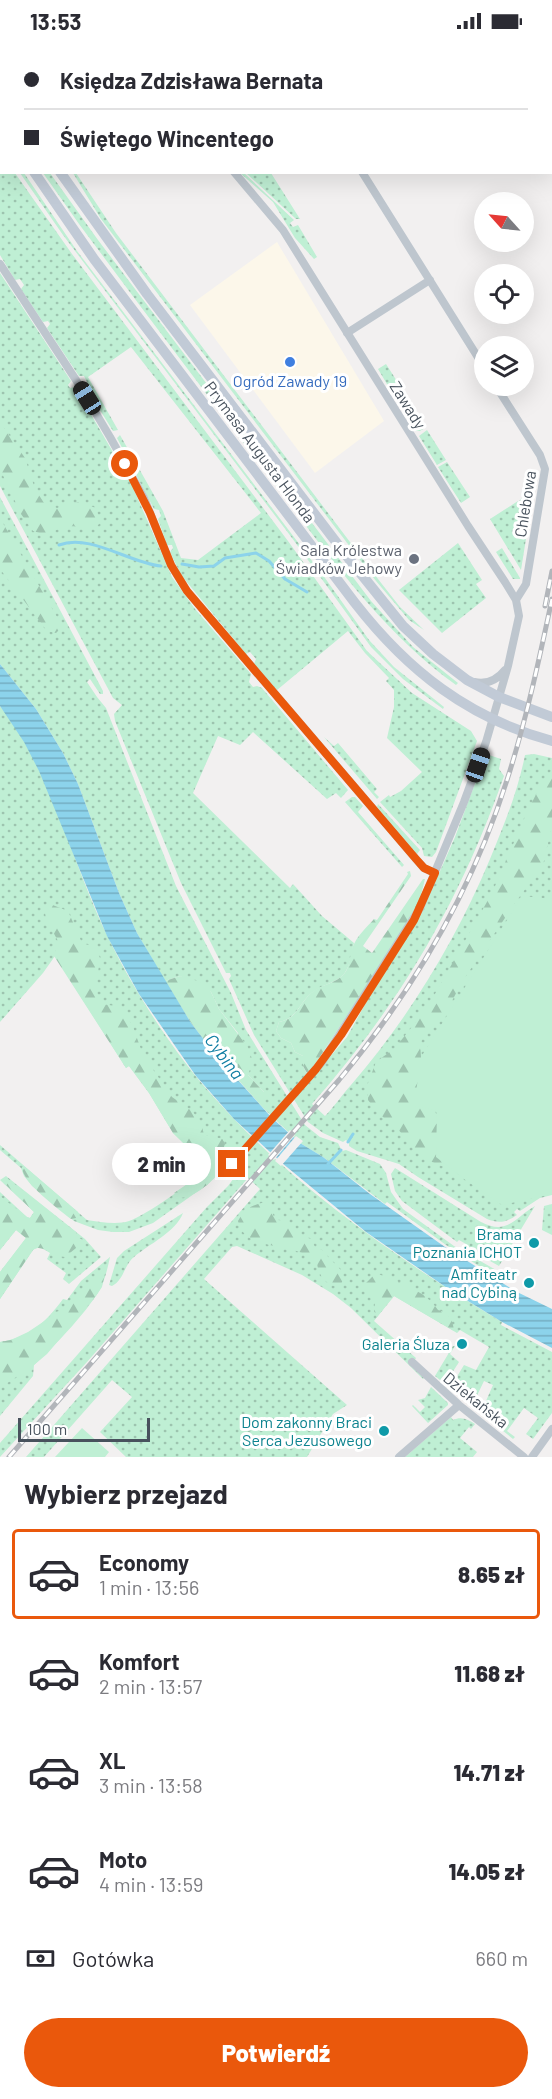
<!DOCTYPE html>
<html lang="pl">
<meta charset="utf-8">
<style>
body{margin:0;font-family:Barlow,sans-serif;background:#f7f7f7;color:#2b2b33;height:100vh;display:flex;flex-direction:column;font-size:22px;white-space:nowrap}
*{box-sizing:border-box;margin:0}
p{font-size:20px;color:#7c7c81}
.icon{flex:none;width:33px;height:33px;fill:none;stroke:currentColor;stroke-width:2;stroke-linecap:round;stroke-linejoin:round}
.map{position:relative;height:1415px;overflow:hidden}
.details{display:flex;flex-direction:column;background:#fff;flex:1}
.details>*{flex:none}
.banner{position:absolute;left:0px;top:0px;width:552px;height:132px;box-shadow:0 6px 24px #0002;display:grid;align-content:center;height:132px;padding:0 24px;background:#fff}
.needle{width:39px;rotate:297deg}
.fabs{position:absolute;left:474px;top:150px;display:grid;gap:12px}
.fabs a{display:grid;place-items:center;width:60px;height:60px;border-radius:50%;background:#fff;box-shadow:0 6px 24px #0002;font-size:30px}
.scale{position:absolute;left:18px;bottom:15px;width:132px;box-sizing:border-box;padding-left:6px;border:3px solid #48525d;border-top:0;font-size:16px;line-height:21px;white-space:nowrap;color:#48525d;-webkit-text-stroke:4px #fff;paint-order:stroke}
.end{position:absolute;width:27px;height:27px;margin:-14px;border:8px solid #ea580c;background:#fff;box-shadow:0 0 0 3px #fff}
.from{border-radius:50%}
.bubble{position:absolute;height:42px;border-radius:21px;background:#fff;box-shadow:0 6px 24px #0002;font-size:20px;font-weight:800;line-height:42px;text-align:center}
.car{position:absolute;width:18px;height:36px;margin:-18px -9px;border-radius:8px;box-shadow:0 0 4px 2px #0007;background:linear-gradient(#222 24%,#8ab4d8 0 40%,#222 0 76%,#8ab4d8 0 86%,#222 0)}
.banner b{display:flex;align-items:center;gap:21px;height:57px;font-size:22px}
.banner b+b{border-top:2px solid #e1e1e2}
.banner i{width:15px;height:15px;background:#2b2b33}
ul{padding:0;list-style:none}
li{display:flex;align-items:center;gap:18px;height:90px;margin:0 12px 9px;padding:0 12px;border:3px solid transparent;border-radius:6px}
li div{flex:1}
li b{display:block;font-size:22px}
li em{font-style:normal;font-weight:800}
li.on{border-color:#ea580c}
li>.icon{width:54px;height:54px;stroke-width:1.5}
h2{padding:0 24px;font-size:27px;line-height:72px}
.pay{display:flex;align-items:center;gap:15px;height:66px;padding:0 24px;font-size:22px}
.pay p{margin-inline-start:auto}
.primary-button{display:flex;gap:12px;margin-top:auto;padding:12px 24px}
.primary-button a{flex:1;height:69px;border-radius:36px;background:#ea580c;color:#fff;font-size:24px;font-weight:800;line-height:69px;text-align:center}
.status{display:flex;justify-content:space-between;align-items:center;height:42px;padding:0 30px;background:#fff;direction:ltr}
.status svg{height:16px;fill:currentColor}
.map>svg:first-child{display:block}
.commercial{fill:#fcf7ea}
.green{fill:url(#green-dots)}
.forest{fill:url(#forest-firs)}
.pitch{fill:#bfefd4}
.water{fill:url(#water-rules)}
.pier{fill:#f2f0f0}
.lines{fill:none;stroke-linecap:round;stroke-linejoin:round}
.stream{stroke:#8cd3eb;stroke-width:3}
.minor{stroke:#bec6ce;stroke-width:8}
.secondary{stroke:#c1cad6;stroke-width:10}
.rail-casing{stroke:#b2b5ba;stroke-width:5}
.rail{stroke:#fff;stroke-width:3;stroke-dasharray:9;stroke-linecap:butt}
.route{stroke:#ea580c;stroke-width:8}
.shop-dot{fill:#3f7fe0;stroke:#fff;stroke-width:2}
.worship-dot{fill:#6b7280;stroke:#fff;stroke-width:2}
.culture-dot{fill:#0f9aa8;stroke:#fff;stroke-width:2}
.labels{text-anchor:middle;stroke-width:6;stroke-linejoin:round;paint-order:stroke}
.shop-label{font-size:16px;fill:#366cbe;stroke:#fff}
.street-label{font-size:16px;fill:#48525d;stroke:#fff}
.worship-label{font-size:16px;fill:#5b616d;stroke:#fff;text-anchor:end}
.culture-label{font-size:16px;fill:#0d838f;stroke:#fff;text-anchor:end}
.water-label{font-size:18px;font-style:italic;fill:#0e7da2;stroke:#fff}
</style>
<div class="status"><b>13:53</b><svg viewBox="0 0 49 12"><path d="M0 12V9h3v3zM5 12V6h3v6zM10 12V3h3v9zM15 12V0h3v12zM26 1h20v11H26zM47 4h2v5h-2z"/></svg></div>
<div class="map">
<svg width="552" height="1415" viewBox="0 0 552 1415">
<defs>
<pattern id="green-dots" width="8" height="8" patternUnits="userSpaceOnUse" patternTransform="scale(1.5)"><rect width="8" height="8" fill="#bfefd4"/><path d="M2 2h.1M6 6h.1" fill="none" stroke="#9dc4af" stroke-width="1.8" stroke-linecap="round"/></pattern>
<pattern id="forest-firs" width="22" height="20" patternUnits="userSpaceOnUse" patternTransform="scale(1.5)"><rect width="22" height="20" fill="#bfefd4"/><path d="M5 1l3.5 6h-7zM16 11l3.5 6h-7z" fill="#9dc4af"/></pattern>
<pattern id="water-rules" width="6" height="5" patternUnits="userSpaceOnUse" patternTransform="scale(1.5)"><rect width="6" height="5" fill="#8cd3eb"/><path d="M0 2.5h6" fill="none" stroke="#74aec2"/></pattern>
</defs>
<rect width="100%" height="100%" fill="#f2f0f0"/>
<!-- commercial -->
<path class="commercial" d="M277,200L384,379L315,431L190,263Z"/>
<!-- green -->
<path class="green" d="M0,106L2,130L15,131L72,212L288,499L367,609L412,651L471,689L477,699L436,810L432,815L424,814L422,806L380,760L389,753L390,755L401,749L422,730L387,696L394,665V648L386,639L389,636L365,611L348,589L277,648L254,622L256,617L250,610L246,612L181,533L170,510L173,506L172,503H167L158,477L161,474L159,468L154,467L117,396L120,393L163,469L181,516L198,518L261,471L131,305L88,335L118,388L113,389L85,344L87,340L84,334H79L47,286L50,282L48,279L43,280L21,247L24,243L20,237L15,238L0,213Z
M20,131H24L77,209L325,536L369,598L394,625L444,665L443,667L403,637L371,605L292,496L63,193Z
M43,131H50L98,198L371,559L413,605L458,641L456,643C378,587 323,506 266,430C203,348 141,265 79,182Z
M73,131H76L116,191L378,537L400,565L424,588L409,578L376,539L101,177Z
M240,131H244L294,178L290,181L293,185L298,183L317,215L314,217L295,196L273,160Z
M246,131H271L300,177H296Z
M0,231L71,339L68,343L70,346L75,345L131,441L172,535L195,567L251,632L249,640L253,645L257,644L262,646L348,748L341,756L336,751L327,757L253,690L240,703L218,694L193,751L290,846L293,842L322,874L354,901C351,911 351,923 344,932C337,940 325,942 316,948C300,957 298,977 279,980L276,989L281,996L291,1001L295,1010L303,1014V1024L310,1038L347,995L373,948L422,870L455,795L486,712L501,717L499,727L504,734C460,860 400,962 312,1062L325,1074C334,1065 342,1053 351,1043C409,976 456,898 490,817C504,783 518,749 525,713L534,712L552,716V1153L540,1156L520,1169L517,1167L514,1170L517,1173C507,1180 499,1182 487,1177L418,1135L399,1122L357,1109L349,1104V1101L346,1098L343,1100L323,1091L308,1080L254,993L229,937L231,934L230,931H226L181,841L115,679L114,672L122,663L113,656L0,444Z
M386,322L409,358L400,364L378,327Z
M410,361L426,385L420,389H416L402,366Z
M427,388L446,418L437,423L419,394Z
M447,420L470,455L461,461L438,425Z
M533,446L534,447L521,528L490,477L518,459L521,462L519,459Z
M0,455L103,649V652H100L90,637L87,640L97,655L106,666L176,844L231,951L246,988L305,1083L320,1095L338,1101L342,1109L346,1108L380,1122L386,1131L391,1150L403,1167L454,1204L496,1228L493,1233L446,1203L387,1160L385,1162L323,1115L300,1101L264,1067V1050L248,1033L238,991L219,967L211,950L180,934L165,939L137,891L119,851L78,742L63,711L36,667L0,622Z
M458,501L482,538L476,542L486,556L442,591L399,548Z
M502,506L520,536V537H513L496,510Z
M0,664C52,729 71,819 107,893C134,950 177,1016 220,1062C300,1150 401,1219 502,1280L501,1283L552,1310V1371L533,1397L526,1392L538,1376L524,1366L507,1389L515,1395L513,1397L476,1367L477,1365L482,1368L493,1343L484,1339L472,1364L450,1346L464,1323L476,1328L489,1305L460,1288L457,1291L394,1254L374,1279L416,1316L410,1323L424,1336L423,1337L351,1266L333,1252L302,1233L237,1204L232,1205L204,1237L347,1363L333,1372L307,1415H126L100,1390L132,1355L112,1338L44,1415H26L260,1147L248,1136L87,1320L0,1415V1401L206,1166L228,1144L239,1129L229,1120L208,1142L153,1181L129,1190H113L98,1188L74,1179L32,1144L24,1134L21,1126L0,1108V1103L87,1178C100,1180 117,1183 129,1179C145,1174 196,1138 208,1125L173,1091L149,1051L129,1024L126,1026L55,914L43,931L0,980Z
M324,695L334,704L338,701L377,747L374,750L379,755L377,757Z
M352,755H355L363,764L358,770L404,823L402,825L345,760Z
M378,762L420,808L417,812L377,765Z
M395,1126L481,1180C508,1194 515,1175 535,1164L499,1224L465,1205L466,1202L459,1198L457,1200L402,1159L395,1149L391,1132Z
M6,1134L85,1197L101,1215L69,1242L63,1237L66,1231L47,1217L50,1211C44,1207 40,1203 33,1208L0,1257V1230L26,1196L16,1188L0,1208V1150L27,1175L30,1176L34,1170L0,1138Z
M552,1162V1193L542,1188L544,1164Z
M183,1171C176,1190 149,1202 134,1215C124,1223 124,1238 112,1244L109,1243L117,1216L124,1209Z
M110,1215C108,1224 106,1234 102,1243C93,1264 52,1307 34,1323L33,1334L0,1374V1300C30,1295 46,1280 63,1257L67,1258L81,1239Z
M453,1304H455L450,1312L459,1320L445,1342L435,1334Z
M431,1345L448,1361V1363L428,1381L412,1364L413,1363L420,1370L425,1365L418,1358L425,1356Z
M451,1375L453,1378C461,1374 468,1377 475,1382L471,1387L469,1385L460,1396L477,1410L473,1415H405Z"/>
<!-- forest -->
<path class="forest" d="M0,380L25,416L35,447L44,461L57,466L79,460L96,466L100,481L94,487C72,483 65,482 46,493L33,489L21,472L0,427Z
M0,476L57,575L60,587L56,591L47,589L0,527Z
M552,728V784L543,823L515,861L462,940L444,974L427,989L420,1001L421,1015L449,1121L442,1124L432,1120L414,1108L395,1083L385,1077L375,1067L368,1058V1041L376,1020L395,1006L427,966L492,851L527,770L544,737Z
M410,829L411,834L363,904L372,911L423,837H425L420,857L409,879L308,1033L303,1024V1014L295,1010L291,1001L281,996L276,989L279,980C298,977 300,958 315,948C324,942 336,941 344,932C351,924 349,911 354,902C358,893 368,884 374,877L377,878L408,832L407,830Z
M50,862L68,869L82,901L95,905L100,916L95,952L101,962L116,964L132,982L143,1013L172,1055L192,1069L201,1080L204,1093L223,1097L225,1102C221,1112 226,1112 229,1120C216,1135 200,1154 180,1156L174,1151L202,1132L208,1125L173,1091L149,1051L129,1024L126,1026L54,914L58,899L46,877L44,864Z
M180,934L198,939L211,950L219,967L247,1004L253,1019L248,1033L264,1050V1067L211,1007L191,981L165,939Z
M22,1125H25L78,1170L76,1176L71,1177C58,1167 22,1140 22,1125Z
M7,1136L76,1190L77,1195L85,1199V1202L76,1206L65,1215C53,1215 42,1201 33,1208L0,1257V1230L26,1196L16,1188L0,1208V1154L27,1175L30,1176L34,1170L5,1142Z
M266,1160L272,1165L273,1173L278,1178C289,1179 295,1183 300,1193L311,1197L315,1205L324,1209C331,1222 352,1229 339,1245C326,1243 318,1234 317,1220C297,1199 244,1211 238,1179C245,1166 252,1163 266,1160Z
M106,1227L102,1245L96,1254L47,1312L34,1323L0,1346V1300L11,1298L28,1290L49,1276L52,1271L66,1267L95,1240Z
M376,1231C398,1240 425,1248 438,1268C449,1271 453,1278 454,1289L394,1254L377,1275L374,1269L375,1261L364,1249L366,1241Z"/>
<!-- pitch -->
<path class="pitch" d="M522,854L552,857V1152L502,1163L464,1137L436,1115L437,1068L414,1064L421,1015Z
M82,1386L109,1410L105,1415H55Z"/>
<!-- water -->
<path class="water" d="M0,622L36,667L63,711L78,742L119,851L137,891L191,981L219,1017L271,1075L300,1101L323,1115L370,1152L445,1205L515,1249L552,1267V1306L502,1280L450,1248L366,1190L282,1121L234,1077L196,1034L139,952L107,894L39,729L24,700L0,664Z"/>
<!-- pier -->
<path class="pier" d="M290,1088L295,1093L274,1118L268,1113Z
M296,1094L303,1099L281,1124L275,1119Z"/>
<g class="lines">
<!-- stream -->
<path class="stream" d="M59,503C90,491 129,521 161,524
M182,522L199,525L214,524L225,516L256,511L269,519L285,537L307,550
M348,1100L353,1092
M328,1122L341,1108"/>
<!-- minor -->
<path class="minor" d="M118,0L120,2
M280,0V2
M469,0V2
M362,130L484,325
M0,222L76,338L110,395L144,456L171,523L187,549L416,817L424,826L434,831
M347,291L430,238
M496,344L540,413L545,427L526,542L516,558
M474,640C487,643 497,638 505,628
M232,1122L322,1020L420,866L464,760L486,700L508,624L519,574L516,558L505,540L468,484L283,188L234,130
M412,1320L459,1363L524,1415
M399,1415L459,1363
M532,1415L552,1387"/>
<!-- secondary -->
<path class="secondary" d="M0,32L2,35
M0,76L2,78
M34,130L94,217L355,561C408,629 468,676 552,699
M60,130L147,252L349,517L403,584L433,612L467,638L499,655L552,675"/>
<defs>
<path id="rail" d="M545,564L552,529
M9,1415L339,1038C413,949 472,849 507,738C526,679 539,618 552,557"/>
</defs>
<!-- rail casing -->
<use href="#rail" class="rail-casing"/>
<!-- rail -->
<use href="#rail" class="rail"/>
</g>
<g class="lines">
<!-- route -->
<path class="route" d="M125,422L150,471L171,523L187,549L416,817L424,826L435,831L414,878L341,993L316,1027L232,1122"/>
</g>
<!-- markers -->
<circle class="shop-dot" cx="290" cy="320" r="6"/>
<circle class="worship-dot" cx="414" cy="517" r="6"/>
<g class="culture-dot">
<circle cx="534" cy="1201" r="6"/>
<circle cx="529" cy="1241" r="6"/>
<circle cx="462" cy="1302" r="6"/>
<circle cx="384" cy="1389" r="6"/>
</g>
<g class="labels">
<!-- shop labels -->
<g class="shop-label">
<text x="290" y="345">Ogród Zawady 19</text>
</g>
<!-- street labels -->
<g class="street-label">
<text transform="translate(408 363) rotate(58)" y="6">Zawady</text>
<text transform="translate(260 410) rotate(53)" y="6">Prymasa Augusta Hlonda</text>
<text transform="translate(525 462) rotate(-81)" y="6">Chlebowa</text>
<text transform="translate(476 1358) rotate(39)" y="6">Dziekańska</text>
</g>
<!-- worship labels -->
<g class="worship-label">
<text x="402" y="514">Sala Królestwa<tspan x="402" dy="18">Świadków Jehowy</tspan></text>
</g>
<!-- culture labels -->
<g class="culture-label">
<text x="522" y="1198">Brama<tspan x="522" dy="18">Poznania ICHOT</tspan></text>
<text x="517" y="1238">Amfiteatr<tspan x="517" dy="18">nad Cybiną</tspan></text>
<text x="450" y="1308">Galeria Śluza</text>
<text x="372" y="1386">Dom zakonny Braci<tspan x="372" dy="18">Serca Jezusowego</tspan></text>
</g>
<!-- water labels -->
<g class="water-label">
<text transform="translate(224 1015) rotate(53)" y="6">Cybina</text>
</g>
</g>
</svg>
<div class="fabs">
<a><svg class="needle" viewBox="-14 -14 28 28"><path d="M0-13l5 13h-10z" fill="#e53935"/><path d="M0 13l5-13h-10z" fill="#7c7c81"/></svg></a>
<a><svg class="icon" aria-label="locate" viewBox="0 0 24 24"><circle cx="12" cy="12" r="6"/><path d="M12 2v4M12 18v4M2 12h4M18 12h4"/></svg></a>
<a><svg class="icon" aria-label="layers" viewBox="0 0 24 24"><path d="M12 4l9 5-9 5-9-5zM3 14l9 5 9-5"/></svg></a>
</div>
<div class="scale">100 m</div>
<i class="end from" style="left:125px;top:422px"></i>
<i class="end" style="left:232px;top:1122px"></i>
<div class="bubble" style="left:112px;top:1101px;width:99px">2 min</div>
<i class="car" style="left:87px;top:356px;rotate:328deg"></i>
<i class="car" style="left:478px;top:723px;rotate:19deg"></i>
<div class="banner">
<b><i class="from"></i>Księdza Zdzisława Bernata</b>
<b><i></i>Świętego Wincentego</b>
</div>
</div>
<section class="details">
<h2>Wybierz przejazd</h2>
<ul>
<li class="on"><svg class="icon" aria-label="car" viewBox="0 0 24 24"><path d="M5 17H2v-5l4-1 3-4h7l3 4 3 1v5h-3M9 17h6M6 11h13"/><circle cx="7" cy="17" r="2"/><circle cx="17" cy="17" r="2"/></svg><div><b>Economy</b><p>1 min · 13:56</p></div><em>8.65 zł</em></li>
<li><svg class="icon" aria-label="car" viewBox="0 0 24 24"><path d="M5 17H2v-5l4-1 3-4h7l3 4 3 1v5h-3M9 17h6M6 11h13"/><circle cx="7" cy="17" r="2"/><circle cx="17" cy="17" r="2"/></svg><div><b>Komfort</b><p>2 min · 13:57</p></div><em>11.68 zł</em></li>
<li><svg class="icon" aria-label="car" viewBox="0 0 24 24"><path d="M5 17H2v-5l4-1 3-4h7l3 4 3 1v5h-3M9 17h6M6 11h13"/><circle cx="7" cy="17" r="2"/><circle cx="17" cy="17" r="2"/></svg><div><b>XL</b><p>3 min · 13:58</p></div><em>14.71 zł</em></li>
<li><svg class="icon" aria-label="car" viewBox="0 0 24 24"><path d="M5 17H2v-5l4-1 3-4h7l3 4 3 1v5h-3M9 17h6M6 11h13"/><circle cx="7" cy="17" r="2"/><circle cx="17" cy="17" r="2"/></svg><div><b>Moto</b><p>4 min · 13:59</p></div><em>14.05 zł</em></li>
</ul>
<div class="pay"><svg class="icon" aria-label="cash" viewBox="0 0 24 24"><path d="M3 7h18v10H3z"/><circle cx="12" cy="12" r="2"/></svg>Gotówka<p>660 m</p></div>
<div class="primary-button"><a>Potwierdź</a></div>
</section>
